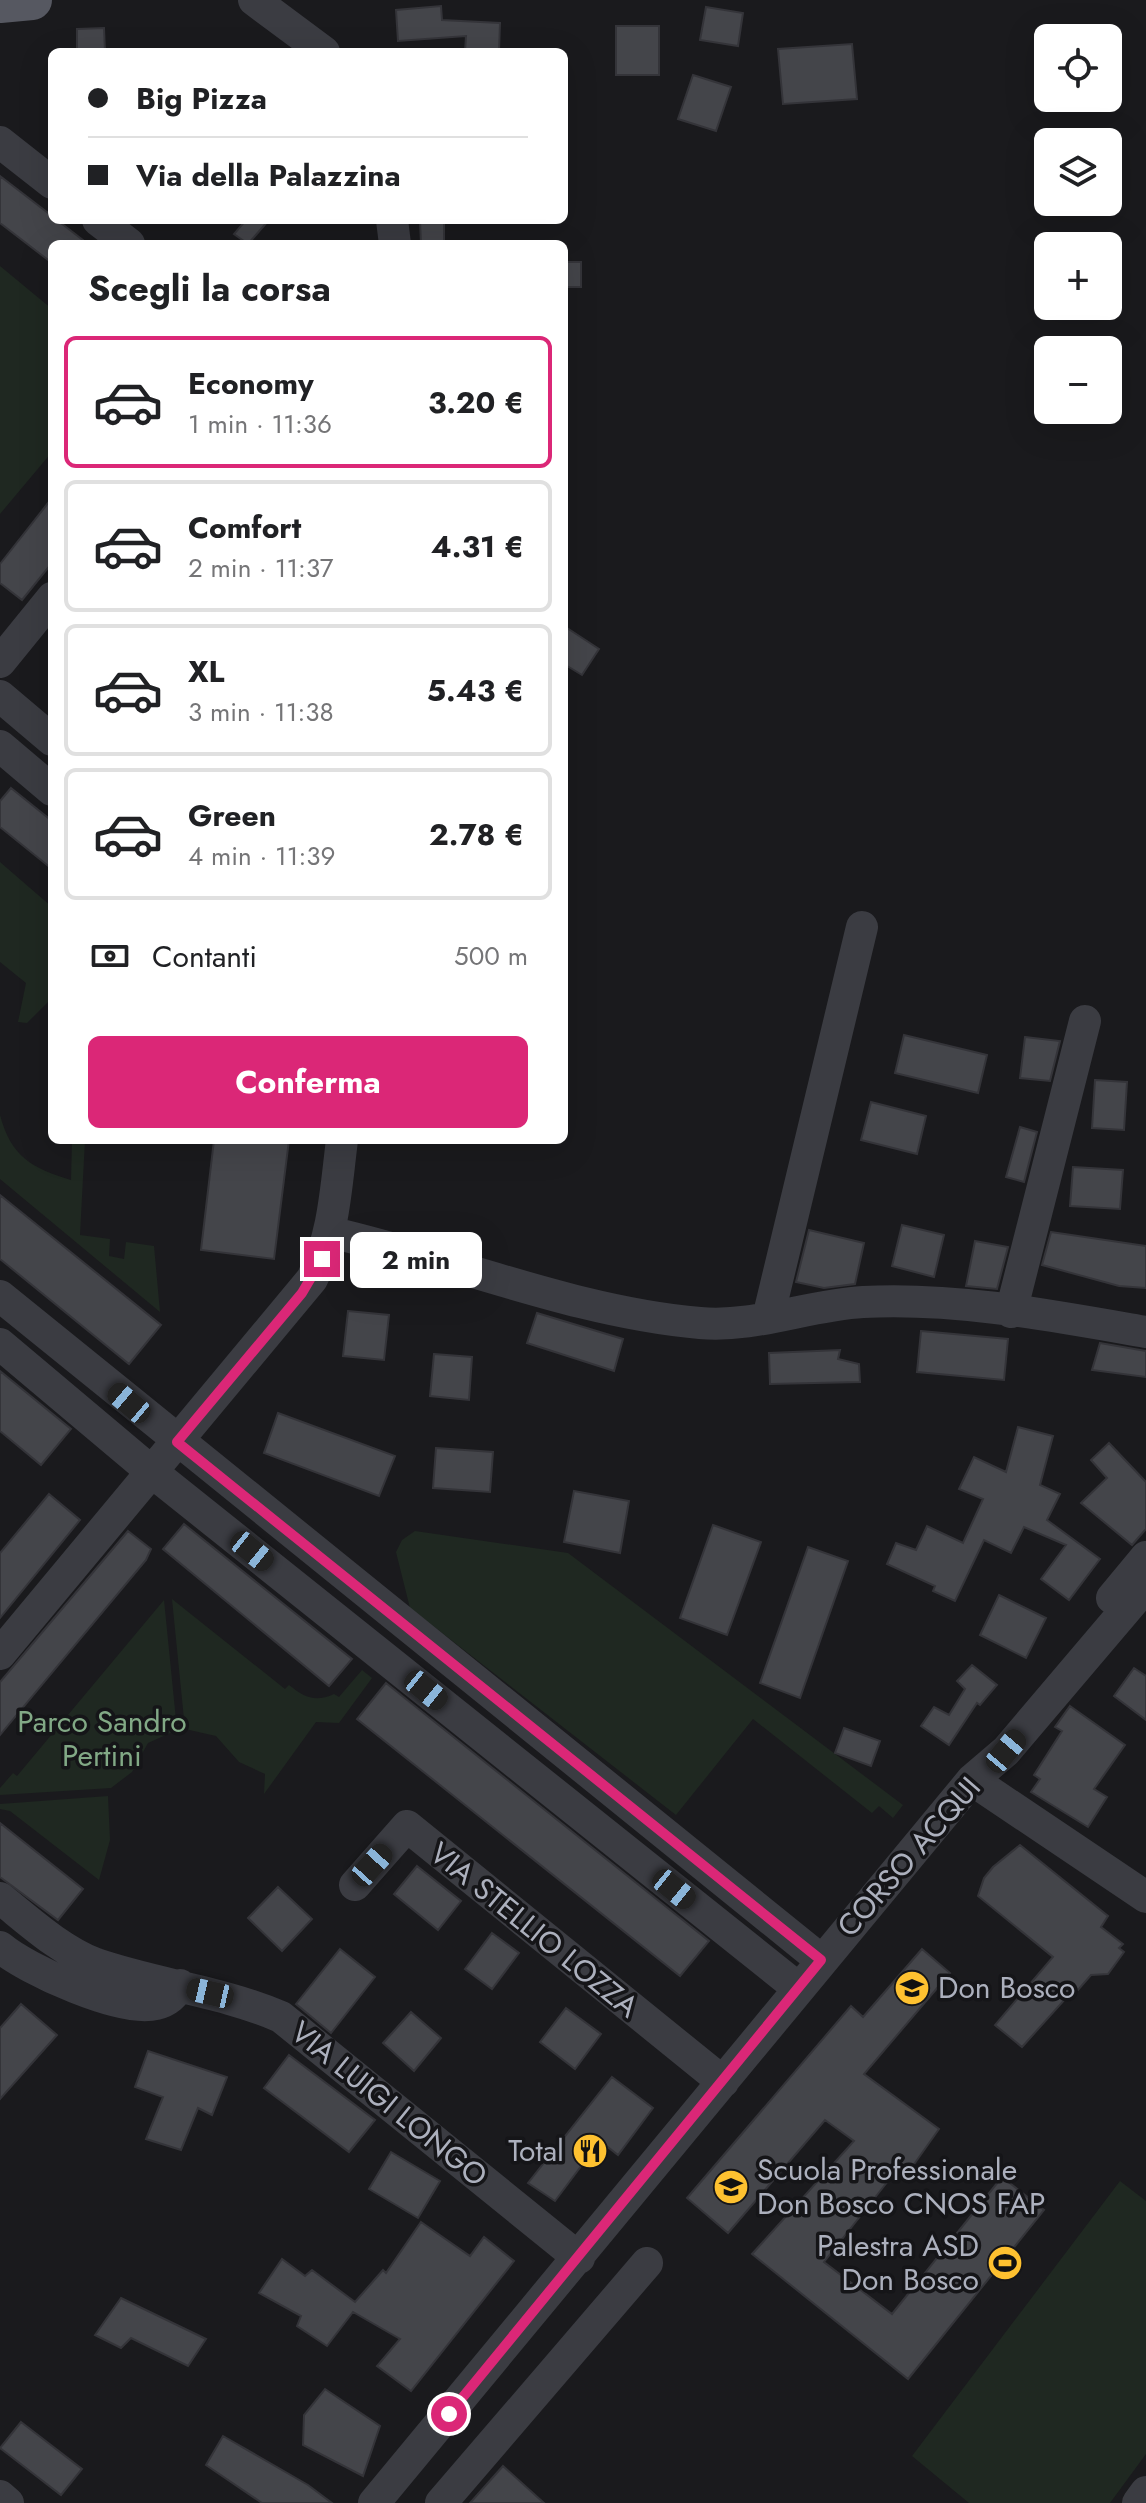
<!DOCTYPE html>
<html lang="it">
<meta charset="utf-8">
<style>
body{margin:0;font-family:Jost,sans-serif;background:#f2f2f2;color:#202124;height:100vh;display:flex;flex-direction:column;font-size:30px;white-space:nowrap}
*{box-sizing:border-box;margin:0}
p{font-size:26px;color:#757577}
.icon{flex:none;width:44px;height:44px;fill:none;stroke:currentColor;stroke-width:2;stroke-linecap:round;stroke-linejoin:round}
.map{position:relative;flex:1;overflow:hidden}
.drawer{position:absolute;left:48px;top:240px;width:520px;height:904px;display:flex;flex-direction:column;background:#fff;border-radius:12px;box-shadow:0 8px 32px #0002}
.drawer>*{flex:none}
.banner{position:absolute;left:48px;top:48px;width:520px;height:176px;border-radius:12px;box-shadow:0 8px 32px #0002;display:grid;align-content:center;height:176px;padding:0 40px;background:#fff}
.buttons{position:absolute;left:1034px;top:24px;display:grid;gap:16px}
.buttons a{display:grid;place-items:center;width:88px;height:88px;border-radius:12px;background:#fff;box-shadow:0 8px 32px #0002;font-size:40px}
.end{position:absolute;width:36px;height:36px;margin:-18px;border:10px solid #db2777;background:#fff;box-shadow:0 0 0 4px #fff}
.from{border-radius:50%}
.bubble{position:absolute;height:56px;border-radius:12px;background:#fff;box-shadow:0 8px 32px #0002;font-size:26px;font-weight:700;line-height:56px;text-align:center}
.car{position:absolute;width:24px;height:48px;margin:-24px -12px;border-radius:10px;box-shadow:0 0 6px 2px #0007;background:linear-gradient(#222 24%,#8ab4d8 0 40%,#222 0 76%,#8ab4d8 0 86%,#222 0)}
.banner b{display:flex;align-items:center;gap:28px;height:76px;font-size:30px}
.banner b+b{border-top:2px solid #e0e0e0}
.banner i{width:20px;height:20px;background:#202124}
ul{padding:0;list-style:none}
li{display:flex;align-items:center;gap:24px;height:132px;margin:0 16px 12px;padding:0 24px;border:4px solid #e0e0e0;border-radius:12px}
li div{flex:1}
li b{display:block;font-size:30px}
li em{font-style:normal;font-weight:700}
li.selected{border-color:#db2777}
li>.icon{width:72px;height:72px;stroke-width:1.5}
h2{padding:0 40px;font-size:36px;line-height:96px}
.pay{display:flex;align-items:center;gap:20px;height:88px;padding:0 40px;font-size:30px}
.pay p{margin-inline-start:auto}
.button{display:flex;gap:16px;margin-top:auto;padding:16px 40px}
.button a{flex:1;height:92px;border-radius:12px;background:#db2777;color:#fff;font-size:32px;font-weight:700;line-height:92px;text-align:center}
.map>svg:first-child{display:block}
.green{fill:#1f2821}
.building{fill:#44454a;stroke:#343439;stroke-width:2}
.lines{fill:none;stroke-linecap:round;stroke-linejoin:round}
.minor{stroke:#3b3c42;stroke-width:32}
.major{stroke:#565861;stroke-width:40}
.route{stroke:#db2777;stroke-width:10}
.labels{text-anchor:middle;stroke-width:7;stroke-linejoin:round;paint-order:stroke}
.park-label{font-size:30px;fill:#82a986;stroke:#151518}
.street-label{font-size:30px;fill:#acb0bd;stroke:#151518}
.poi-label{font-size:30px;fill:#acb0bd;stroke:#151518;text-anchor:start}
</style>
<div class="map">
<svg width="1146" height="2503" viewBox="0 0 1146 2503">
<rect width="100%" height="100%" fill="#1a1a1d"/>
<!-- green -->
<path class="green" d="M0,266L52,309V452L0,514Z
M0,862L52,907V998L27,1023L18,1022L26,983L0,962Z
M0,1115C11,1157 32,1168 71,1180L72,1140H85L80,1235L110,1239L109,1256L124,1259L126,1242L154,1246L160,1312L0,1179Z
M415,1531L568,1553L903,1805L893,1818L879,1806L872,1813L753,1719L676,1815L410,1608L396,1552L402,1540Z
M172,1599L285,1689L289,1685C304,1697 315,1703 334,1694L339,1697L362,1670L372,1678L339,1723L316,1722L264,1794L265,1774L239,1762L216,1736L185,1729Z
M164,1600L177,1730L148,1743L132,1772L111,1788L0,1795V1788L13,1773L17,1776Z
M108,1796L110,1840L99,1880L10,1811L0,1809V1804Z
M1120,2181L1146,2201V2454L1110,2503H969L912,2456Z"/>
<!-- building -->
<path class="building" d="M441,6L442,20L500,23L499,52H465L466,36L398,41L396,10Z
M706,7L743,13L738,46L700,40Z
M616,26H659V75H616Z
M104,28L105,52H77V29Z
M852,44L857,99L783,104L778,49Z
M693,75L731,87L716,131L678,119Z
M0,176L52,216V220H57L88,244H52V263L0,223Z
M246,220H269L248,244L234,234Z
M420,220H444V244H421Z
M564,262H581V287H564Z
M52,498V563L22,600L0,583V564Z
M564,626L599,649L582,675L564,664Z
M11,788L52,821V869L0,827V801Z
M904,1035L987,1055L978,1093L895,1073Z
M1025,1037L1060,1041L1050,1081L1020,1078Z
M1095,1080L1127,1082L1124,1130L1092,1128Z
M871,1102L926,1116L917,1154L861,1140Z
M1020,1127L1037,1132L1024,1182L1006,1177Z
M214,1140H289L274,1259L201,1250Z
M1073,1167L1123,1170L1120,1209L1070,1206Z
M0,1195L161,1325L129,1364L0,1259Z
M902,1225L944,1235L934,1277L892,1266Z
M809,1230L864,1243L855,1284L824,1288L796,1282Z
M1051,1232L1146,1246V1288L1119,1286L1042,1265Z
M975,1241L1008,1247L997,1289L966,1286Z
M348,1311L389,1315L384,1360L343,1356Z
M537,1313L623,1339L614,1371L527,1343Z
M921,1331L1008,1339L1004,1380L917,1372Z
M1100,1343L1146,1351V1377L1092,1370Z
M840,1350L838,1359L859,1364L860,1382L770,1384L769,1353Z
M434,1354L472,1357L469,1400L430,1396Z
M0,1371L71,1429L41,1465L0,1431Z
M278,1413L395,1456L379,1496L264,1453Z
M1018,1427L1053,1436L1040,1485L1060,1494L1047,1520L1100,1559L1069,1600L1041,1579L1066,1545L1024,1527L1011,1553L984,1540L955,1601L933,1591L935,1586L887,1564L896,1543L916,1550L927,1526L963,1543L983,1499L959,1489L974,1457L1006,1472Z
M1109,1443L1146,1482V1529L1132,1545L1081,1503L1107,1478L1091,1460Z
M436,1448L493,1452L490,1492L433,1488Z
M574,1491L629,1501L620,1553L564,1542Z
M49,1494L80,1520L0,1618V1553Z
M184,1524L352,1659L329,1686L163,1549Z
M713,1525L761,1542L727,1635L680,1618Z
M128,1531L151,1549L146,1560L0,1735V1682Z
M808,1547L848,1561L800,1698L760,1683Z
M999,1595L1046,1618L1026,1658L980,1635Z
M972,1665L997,1685L980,1705L977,1703L949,1745L921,1726L934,1707L949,1715L965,1689L957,1681Z
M1134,1668L1146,1676V1720L1114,1696Z
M386,1683L709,1941L680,1976L357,1719Z
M1070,1706L1125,1745L1094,1789L1107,1797L1088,1827L1031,1792L1040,1779L1034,1775L1062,1731L1055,1727Z
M844,1728L880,1741L871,1766L835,1753Z
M0,1823L83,1889L58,1920L0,1877Z
M1020,1845L1108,1916L1101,1927L1123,1944L1119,1948L1124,1952L1108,1974L1091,1975L1078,1990L1075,1988L1022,2047L995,2025L1053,1957L978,1896L984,1878L993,1867Z
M417,1866L461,1901L438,1930L394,1894Z
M278,1887L312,1919L282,1951L248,1918Z
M492,1933L519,1953L492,1989L465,1969Z
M340,1949L375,1977L331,2033L296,2004Z
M922,1949L950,1973L864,2074L939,2129L905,2177L896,2171L824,2262L892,2314L1002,2177L1044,2210L908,2379L752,2254L854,2141L825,2120L728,2233L687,2198L851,2006L863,2017Z
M21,2004L57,2035L0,2099V2028Z
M566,2008L601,2034L575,2069L540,2042Z
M411,2012L441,2038L414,2071L383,2043Z
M148,2051L227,2077L212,2115L198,2108L181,2150L146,2139L163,2097L135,2087Z
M289,2055L375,2120L349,2152L264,2088Z
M612,2077L653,2108L618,2155L600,2141L555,2201L528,2183Z
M391,2152L440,2181L418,2218L369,2189Z
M421,2222L470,2256L484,2237L514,2261L411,2391L377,2366L400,2339L353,2312L327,2346L297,2326L301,2316L259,2293L282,2259L305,2276L312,2270L355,2302L383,2270L386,2273Z
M121,2298L206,2339L188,2366L131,2338L121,2348L95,2335Z
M325,2389L380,2426L363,2476L303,2445L304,2415Z
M21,2422L82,2469L61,2495L0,2448Z
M223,2436L308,2485L332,2503H262L206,2465Z
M503,2466L544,2503H470Z"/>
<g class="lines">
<!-- minor -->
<path class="minor" d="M254,0L324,52
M0,142L52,183
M98,220L129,244
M392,220L395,244
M0,662L52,598
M0,696L52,740
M0,746L52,790
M329,1232C452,1260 574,1312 700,1323C755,1328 808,1305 863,1302C956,1297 1054,1316 1146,1332
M0,1296L821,1960
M1011,1312L1085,1021
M768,1318L862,927
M0,1344L152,1472L798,1988
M1112,1598L1146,1557
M0,1654L312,1279C334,1236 336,1187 342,1140
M972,1780L1146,1897
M355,1885L407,1826L723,2082
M0,1898C30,1922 60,1950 96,1964C157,1985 221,1991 281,2017L579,2258
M0,1947C27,1970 122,2013 156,2004C168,2001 174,1995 180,1985
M0,2496L8,2503
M374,2503L972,1780L1006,1751L1146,1586
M441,2503L647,2263
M1138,2503L1146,2492"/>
<!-- major -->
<path class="major" d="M0,3L32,0"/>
</g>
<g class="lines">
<!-- route -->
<path class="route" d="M322,1259L302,1293L177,1442L821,1960L449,2414"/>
</g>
<!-- icons -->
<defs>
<symbol id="school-disc" viewBox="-11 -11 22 22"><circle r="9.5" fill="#fec130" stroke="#151518"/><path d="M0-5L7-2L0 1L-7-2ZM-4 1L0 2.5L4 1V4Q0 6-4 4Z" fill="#111"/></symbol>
<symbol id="restaurant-disc" viewBox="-11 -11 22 22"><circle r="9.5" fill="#fec130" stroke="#151518"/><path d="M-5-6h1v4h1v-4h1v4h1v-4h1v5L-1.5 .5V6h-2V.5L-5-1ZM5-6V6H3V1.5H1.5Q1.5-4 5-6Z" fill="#111"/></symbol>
<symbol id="stadium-disc" viewBox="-11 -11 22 22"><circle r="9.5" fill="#fec130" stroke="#151518"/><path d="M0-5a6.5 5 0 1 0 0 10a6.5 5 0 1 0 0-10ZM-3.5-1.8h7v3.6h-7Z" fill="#111"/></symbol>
</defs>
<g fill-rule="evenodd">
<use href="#school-disc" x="892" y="1968" width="40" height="40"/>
<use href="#restaurant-disc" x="570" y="2131" width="40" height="40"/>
<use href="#school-disc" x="711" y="2167" width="40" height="40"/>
<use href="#stadium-disc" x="985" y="2243" width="40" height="40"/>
</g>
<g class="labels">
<!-- park labels -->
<g class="park-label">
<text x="102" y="1732">Parco Sandro<tspan x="102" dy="34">Pertini</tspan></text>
</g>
<!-- street labels -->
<g class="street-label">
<text transform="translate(909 1857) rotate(-49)" y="10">CORSO ACQUI</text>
<text transform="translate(534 1930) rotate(39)" y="10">VIA STELLIO LOZZA</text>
<text transform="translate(389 2104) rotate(39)" y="10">VIA LUIGI LONGO</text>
</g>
<!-- poi labels -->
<g class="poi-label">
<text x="938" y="1998">Don Bosco</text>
<text x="564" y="2161" text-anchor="end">Total</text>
<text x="757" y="2180">Scuola Professionale<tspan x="757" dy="34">Don Bosco CNOS FAP</tspan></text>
<text x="979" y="2256" text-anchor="end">Palestra ASD<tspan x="979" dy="34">Don Bosco</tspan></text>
</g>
</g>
</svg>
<div class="buttons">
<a><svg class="icon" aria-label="locate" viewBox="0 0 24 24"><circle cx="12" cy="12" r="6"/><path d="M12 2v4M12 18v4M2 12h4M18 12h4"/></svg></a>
<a><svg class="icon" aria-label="layers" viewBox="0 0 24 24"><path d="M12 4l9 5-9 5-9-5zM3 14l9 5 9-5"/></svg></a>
<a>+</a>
<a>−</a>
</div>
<i class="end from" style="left:449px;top:2414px"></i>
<i class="end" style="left:322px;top:1259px"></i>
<div class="bubble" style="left:350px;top:1232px;width:132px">2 min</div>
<i class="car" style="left:129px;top:1403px;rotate:310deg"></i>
<i class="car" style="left:252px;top:1551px;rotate:129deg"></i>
<i class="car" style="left:426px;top:1690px;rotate:129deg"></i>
<i class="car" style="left:1006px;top:1751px;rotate:40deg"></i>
<i class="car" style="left:372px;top:1865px;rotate:42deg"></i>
<i class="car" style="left:674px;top:1889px;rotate:129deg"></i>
<i class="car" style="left:210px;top:1993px;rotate:283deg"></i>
<div class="banner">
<b><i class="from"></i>Big Pizza</b>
<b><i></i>Via della Palazzina</b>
</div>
<section class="drawer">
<h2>Scegli la corsa</h2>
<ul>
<li class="selected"><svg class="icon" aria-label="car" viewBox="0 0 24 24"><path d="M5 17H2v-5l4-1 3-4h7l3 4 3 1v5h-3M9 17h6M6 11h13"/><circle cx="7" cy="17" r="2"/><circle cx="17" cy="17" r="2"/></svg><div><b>Economy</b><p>1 min · 11:36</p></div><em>3.20 €</em></li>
<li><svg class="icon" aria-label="car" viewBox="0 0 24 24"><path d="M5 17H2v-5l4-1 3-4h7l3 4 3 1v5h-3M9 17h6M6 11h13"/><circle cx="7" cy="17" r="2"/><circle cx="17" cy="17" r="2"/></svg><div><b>Comfort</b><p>2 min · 11:37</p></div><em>4.31 €</em></li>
<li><svg class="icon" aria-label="car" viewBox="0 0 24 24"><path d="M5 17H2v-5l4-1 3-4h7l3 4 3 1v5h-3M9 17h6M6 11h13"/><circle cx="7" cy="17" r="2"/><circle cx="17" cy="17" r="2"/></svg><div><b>XL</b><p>3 min · 11:38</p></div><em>5.43 €</em></li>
<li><svg class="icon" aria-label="car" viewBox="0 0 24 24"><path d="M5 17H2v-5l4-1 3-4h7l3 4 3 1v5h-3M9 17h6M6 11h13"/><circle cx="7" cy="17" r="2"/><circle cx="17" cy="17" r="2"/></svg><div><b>Green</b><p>4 min · 11:39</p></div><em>2.78 €</em></li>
</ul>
<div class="pay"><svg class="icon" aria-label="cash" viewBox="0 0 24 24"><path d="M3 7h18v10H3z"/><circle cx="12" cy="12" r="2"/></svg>Contanti<p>500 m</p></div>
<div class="button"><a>Conferma</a></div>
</section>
</div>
